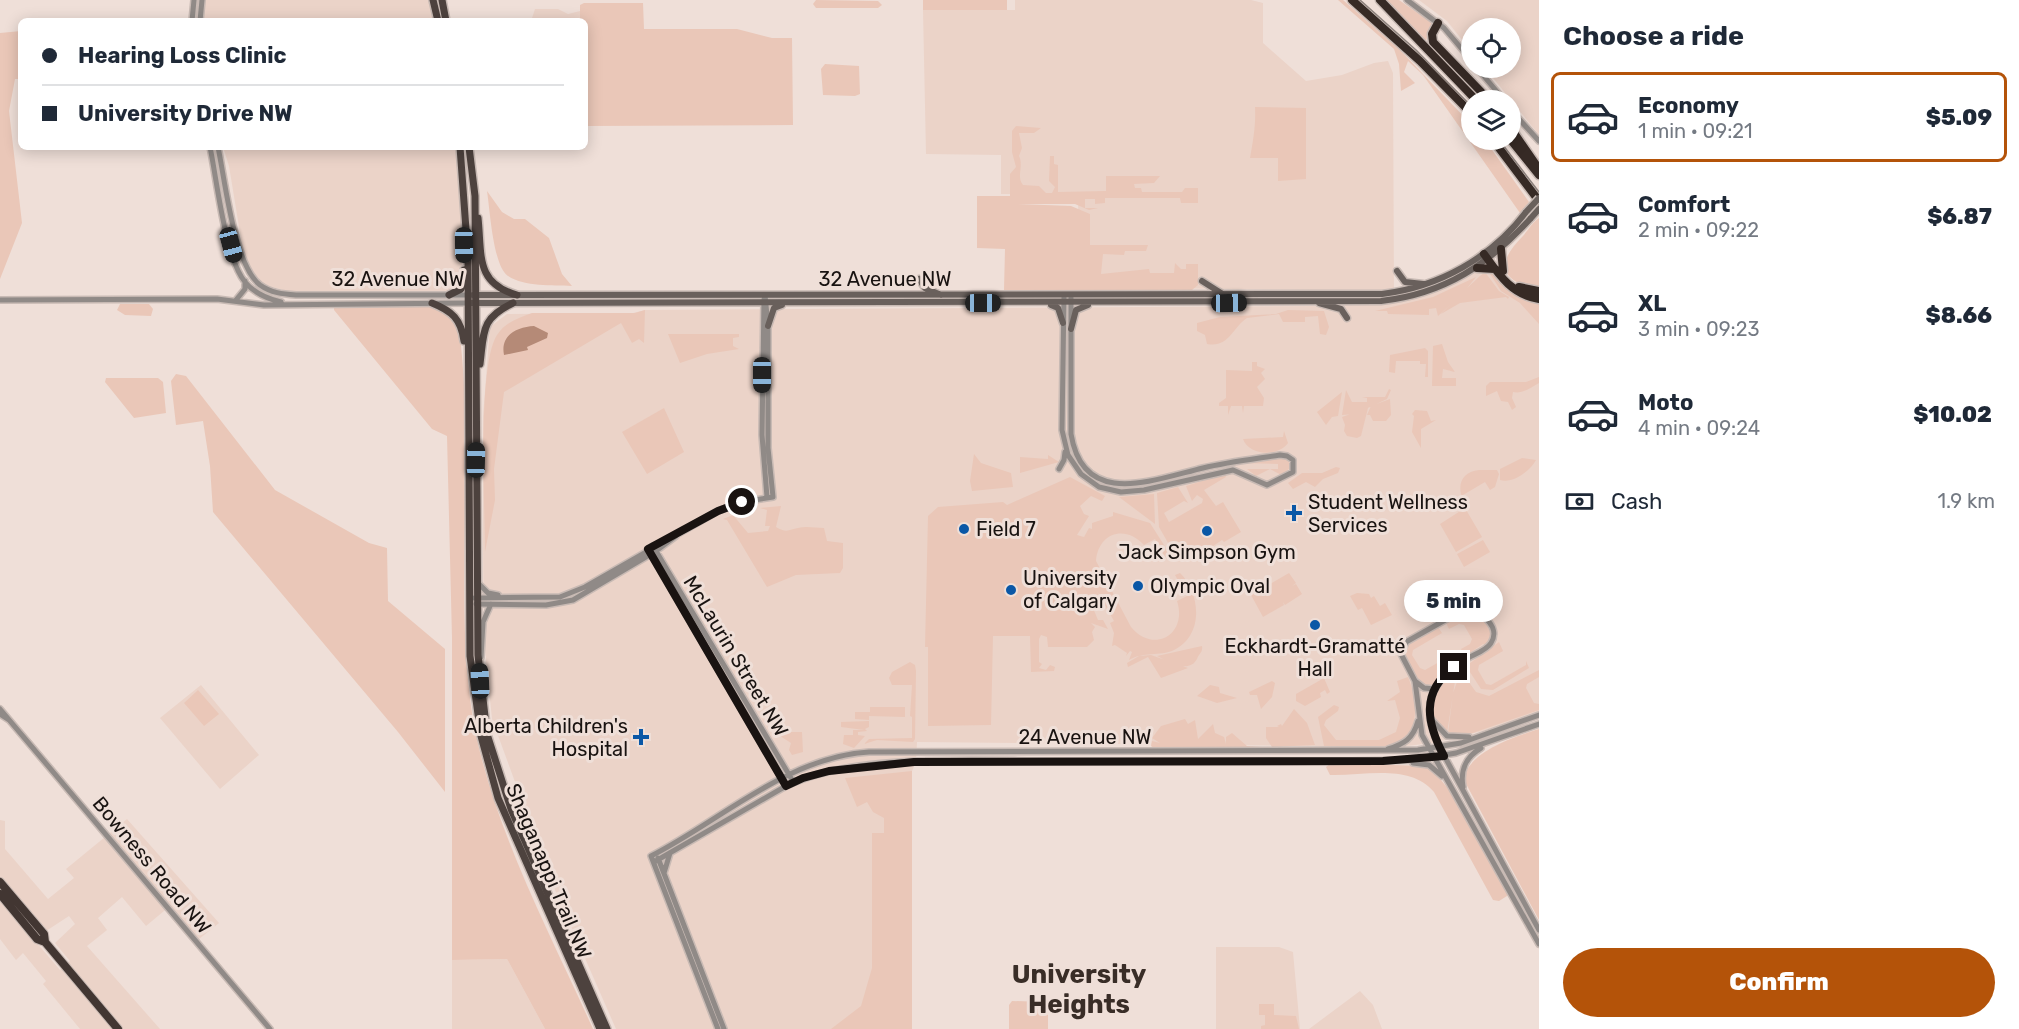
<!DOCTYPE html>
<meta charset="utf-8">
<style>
body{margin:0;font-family:Rubik,sans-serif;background:#f2f2f3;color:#1f2937;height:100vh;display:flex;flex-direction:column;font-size:22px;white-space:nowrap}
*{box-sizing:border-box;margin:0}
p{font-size:20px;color:#747a83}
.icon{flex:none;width:33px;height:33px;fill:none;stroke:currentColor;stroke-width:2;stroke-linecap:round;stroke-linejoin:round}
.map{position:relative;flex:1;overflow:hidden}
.details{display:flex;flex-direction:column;background:#fff;width:480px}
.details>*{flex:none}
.banner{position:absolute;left:18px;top:18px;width:570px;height:132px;border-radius:9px;box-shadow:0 3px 15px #0003;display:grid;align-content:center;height:132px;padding:0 24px;background:#fff}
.tools{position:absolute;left:1461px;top:18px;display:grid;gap:12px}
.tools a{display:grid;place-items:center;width:60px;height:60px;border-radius:50%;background:#fff;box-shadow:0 3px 15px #0003;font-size:30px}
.end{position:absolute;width:27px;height:27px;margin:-14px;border:8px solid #191311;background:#fff;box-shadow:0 0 0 3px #fff}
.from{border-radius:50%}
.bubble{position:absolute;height:42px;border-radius:21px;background:#fff;box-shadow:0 3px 15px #0003;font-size:20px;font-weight:800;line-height:42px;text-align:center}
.car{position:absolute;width:18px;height:36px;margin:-18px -9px;border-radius:8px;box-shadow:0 0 4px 2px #0007;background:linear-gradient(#222 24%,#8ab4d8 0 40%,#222 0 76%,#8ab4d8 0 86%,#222 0)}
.banner b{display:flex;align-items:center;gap:21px;height:57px;font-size:22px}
.banner b+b{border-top:2px solid #e0e1e3}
.banner i{width:15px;height:15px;background:#1f2937}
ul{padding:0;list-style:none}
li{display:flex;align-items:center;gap:18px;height:90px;margin:0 12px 9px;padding:0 12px;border:3px solid transparent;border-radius:9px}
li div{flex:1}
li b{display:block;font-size:22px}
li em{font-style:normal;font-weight:800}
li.active{border-color:#b45309}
li>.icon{width:54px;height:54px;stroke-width:1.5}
h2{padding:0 24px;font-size:27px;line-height:72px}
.pay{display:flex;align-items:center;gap:15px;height:66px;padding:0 24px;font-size:22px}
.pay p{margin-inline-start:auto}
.cta{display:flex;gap:12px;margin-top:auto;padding:12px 24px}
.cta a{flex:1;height:69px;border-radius:36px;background:#b45309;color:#fff;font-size:24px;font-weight:800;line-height:69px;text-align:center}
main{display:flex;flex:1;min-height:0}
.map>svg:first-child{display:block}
.built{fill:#ebd3c8}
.green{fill:#eac7b8}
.water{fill:#b58a77}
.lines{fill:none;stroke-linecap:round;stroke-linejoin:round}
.tertiary-casing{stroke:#c8bab4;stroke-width:8}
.secondary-casing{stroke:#c8bab4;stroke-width:9}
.primary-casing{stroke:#c8bab4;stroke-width:10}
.trunk-casing{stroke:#c8bab4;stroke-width:10}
.motorway-casing{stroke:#c8bab4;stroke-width:11}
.tertiary{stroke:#908a87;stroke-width:5}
.secondary{stroke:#69605c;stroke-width:6}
.primary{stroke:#4d423e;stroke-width:7}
.trunk{stroke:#423632;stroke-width:8}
.motorway{stroke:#362a25;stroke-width:8}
.tram{stroke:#8c817c;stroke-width:1.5}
.secondary-bridge-casing{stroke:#c8bab4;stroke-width:9;stroke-linecap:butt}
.secondary-bridge{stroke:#69605c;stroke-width:6}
.route{stroke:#191311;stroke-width:8}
.poi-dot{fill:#0a57a6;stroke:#efdfd8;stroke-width:2}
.labels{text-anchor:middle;stroke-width:6;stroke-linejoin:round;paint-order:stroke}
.street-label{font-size:20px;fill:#191311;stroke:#efdfd8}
.poi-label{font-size:20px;fill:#191311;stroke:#efdfd8;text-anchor:start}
.district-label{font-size:26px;font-weight:bold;fill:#392d27;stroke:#efdfd8}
</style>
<main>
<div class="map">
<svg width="1539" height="1029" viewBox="0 0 1539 1029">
<rect width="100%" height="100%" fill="#efdfd8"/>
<!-- built -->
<path class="built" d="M205,0H430L434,21H203Z
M1015,0H1251L1263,3V43L1306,81L1342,75L1374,63L1388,61L1393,73L1394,302L1432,292L1481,270L1494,273L1504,285L1518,296L1539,301V712L1483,731L1432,743L1381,749L1311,746L917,742L916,762L912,771V1029H616L552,883L492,719L484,640L483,541V416L490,327L507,314L633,313L645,310L1317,306L1315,290L1079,287L1078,194H1001V155L926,154L923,10H1015Z
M1419,0H1539V135L1485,68H1510V28H1472L1471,51L1447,21Z
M535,9H558L568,14L580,11V21H531Z
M223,147H457L461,171L463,259L460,287L452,292H290L265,285L253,274L243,251L229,166Z
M201,685L259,755L220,789L160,718Z
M127,819L219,923L199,939L170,906L146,926L122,897L98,918L107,930L87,946L160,1029H80L43,984L46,981L23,953L16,960L0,939V900L60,970L70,961L55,943L75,924L69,916L46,931L0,877V820L5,821V849L48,899L74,878L66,869Z
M1216,947H1279L1293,952L1300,1029H1216Z
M507,959L545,1029H452V960Z
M1360,991L1373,1005L1382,1029H1309Z"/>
<!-- green -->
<path class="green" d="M816,0L878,1L882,5L878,8H816L813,4Z
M923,0H1007V10H923Z
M1338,0H1343L1399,49L1471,124L1472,140H1485L1529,202L1520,213L1423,75L1408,61L1404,72L1415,83L1401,91L1399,64L1394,49Z
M1386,0H1399L1432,23L1426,41Z
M584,3H643L644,29H737L772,38H792L793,125L585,126V21H580V5Z
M21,31V79H15L9,111L22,223L0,279V33Z
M825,64L859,66L860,94L855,96L823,95L821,69Z
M1255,107L1306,108V179L1278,181V158H1250C1253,141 1256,125 1255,107Z
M1016,126L1041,128L1034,133H1019L1022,148L1019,156C1024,166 1016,177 1023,185L1039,186L1046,193H1052L1055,187L1049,181L1050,156H1054V164L1058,165V192L1106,191V176H1160L1154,183L1134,184L1135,188H1141L1142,192H1182L1185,188H1198V203H1181L1180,198H1105V203L1095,204V199H1085V208H1098L1089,210L1075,204H1018L1071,206L1090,214V245H1148L1146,251H1125L1124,255L1103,254L1101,274L1149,269L1150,273H1174L1175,263L1181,269H1186V264H1198V285L1192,290H1004L1005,249L977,248V196H1010V174L1016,167L1012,152V131Z
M487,191L502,212L514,219H525L549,238L562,274L572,286C552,285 525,287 508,276C493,266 490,210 487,191Z
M1539,218V289C1499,281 1495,264 1523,236C1528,230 1532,223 1539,218Z
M1487,269L1514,294L1539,301V324L1520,303L1501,291Z
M1485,272L1499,291L1509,297L1508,299L1506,297L1460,303L1441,314C1447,308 1481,274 1485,272Z
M1476,277L1464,292L1438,316L1436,308L1429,309V315L1388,314L1387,311H1375L1433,297Z
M120,304H149L153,309L151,316L125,315L117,310Z
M334,306L434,307C446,310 454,318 459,329C475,451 455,576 470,698C483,809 547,926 593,1029H545L507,959L452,960V638L447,436L432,429L334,310Z
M645,310L644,343L639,339L632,343L621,323L504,392L494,469L495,500L485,552C485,509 477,366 497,335C505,322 519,318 532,313H635Z
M1288,310L1324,311L1329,327L1326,335L1320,334L1318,316L1305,317V322H1283L1279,314L1247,318C1232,328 1229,348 1207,344L1205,335L1197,331V323L1220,317L1276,314Z
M668,334H739V337L733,338V346L739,349L707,354L680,363Z
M1442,344L1448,362L1455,372L1443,369L1442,378H1456V386H1432L1433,346Z
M1425,348L1428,351V377H1425L1426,364H1420V361H1396L1395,373L1389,372L1390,355Z
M1252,362H1257V366L1265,369L1261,373L1265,379L1257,387L1264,398L1263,406H1244L1243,413L1242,406H1231L1228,415V406H1219V403L1226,398V370L1252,371Z
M176,374L186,376L275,490L369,543L387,548L388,601L445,649V792L398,732L213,512L210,466L203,421L176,425L171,381Z
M1539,377V383C1530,388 1523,394 1513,392L1512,398L1516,407L1512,410L1508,402L1501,401L1497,391L1486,396V386L1490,382H1526Z
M106,378H158L163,382L166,413L134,418L105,382Z
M1389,389L1391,390L1387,399L1355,414L1342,415L1346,390L1352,402H1367V398L1362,397H1385Z
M1342,392L1338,416L1332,417L1326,425L1317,412Z
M1390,399L1391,415L1386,421H1373L1370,415H1367L1371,406Z
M664,408L684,452L647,474L622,432Z
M1368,408L1361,436L1357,438L1347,436L1344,431L1345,425L1342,417Z
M1415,410L1427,411L1431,421L1436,420L1421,429V448L1412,432L1414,416L1412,414Z
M1284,431L1288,443C1278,457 1249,456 1243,439L1283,437Z
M974,454L981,463L1011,473L1013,487L972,491L970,481Z
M1048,455L1059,462L1020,473V457L1048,459Z
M1279,457L1288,460L1291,466L1283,476L1270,469L1256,476L1247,469H1278V464L1240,463Z
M1522,458L1536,460C1530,471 1513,484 1500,480V469Z
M1336,467L1340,468L1338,473L1323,479L1315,487L1306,482L1293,489L1288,483L1302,473H1322Z
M1479,470H1497L1499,474L1495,487L1490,490L1485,482L1463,495L1464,502C1456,486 1461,472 1479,470Z
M1225,474L1226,477L1204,490L1216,506L1223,502L1241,532L1224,542L1222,540L1191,561L1181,551L1175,555L1159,527L1157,493L1178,487L1188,503L1184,501L1164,513L1169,522L1202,503L1203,499L1197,495L1192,501L1186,486Z
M1070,477L1105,496L1102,501L1091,496L1080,506L1084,514L1089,516L1077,535L1084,537L1089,528L1092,529V523L1113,516V512L1150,523L1171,556L1166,559L1155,539L1144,545C1125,524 1098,533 1096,561L1131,627C1153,654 1188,635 1177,601L1187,596L1175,575L1180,573C1200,592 1205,635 1174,650C1159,657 1144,651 1129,660L1132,652L1130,651L1126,656L1127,653L1115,645L1112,646L1114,633L1110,623L1114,621L1097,591L1101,600L1090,601L1098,620H1103L1108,629L1091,623L1095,627L1092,632L1094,640L1087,647H1048L1047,637L1041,635L1039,639V662L1042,664L1039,668L1046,670L1050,665L1055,667L1054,671L1031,672L1030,636H993L991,725L928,726V647H925L928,516L938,507L1003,502L1007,505Z
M1154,494L1155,524L1119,497Z
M781,506L776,527C787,534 790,529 798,528C806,526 816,528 824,528L827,541L843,543V568L840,573L796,575L767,587L727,520L723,519L733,515L748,533L768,531L770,526H765L767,510L760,508Z
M1465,508L1482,537L1456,552L1440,524Z
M1483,540L1490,552L1464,567L1457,554Z
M1289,573L1296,583L1292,586L1296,584L1302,594L1285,605L1283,602L1284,605L1263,617L1251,595Z
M1357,593L1369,594L1371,598L1374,596L1380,606L1385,603L1392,615L1371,625L1362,608L1358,610L1350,596Z
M1464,613C1478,611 1487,621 1491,634L1486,645L1483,644L1465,656L1461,649L1470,644L1472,639L1464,625L1459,624L1449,629L1446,623Z
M1438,627L1444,636L1442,633L1413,650L1412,655L1420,668L1425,670L1455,653L1459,660L1443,673L1431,687L1420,684C1398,647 1398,646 1438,627Z
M1499,642L1503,651L1479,665L1478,670L1486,684L1491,685L1526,665V661L1529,668L1493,690L1481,689L1466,666Z
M1202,646C1203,653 1199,653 1197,659C1189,674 1169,662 1157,656Z
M1151,655L1188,668L1161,678L1148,657L1128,667L1127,663L1139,656Z
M910,662L915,665L916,671L915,739L913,742L877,740L864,744L869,739L912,738V717L910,716L912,685H892L889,678L892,672Z
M1453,670L1455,681L1447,733C1422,710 1431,692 1453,670Z
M1539,670V677L1527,684L1526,688L1534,703L1539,704V710L1467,735L1448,734L1453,693L1461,671L1476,692L1489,696Z
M1408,677C1416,696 1419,721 1407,738L1388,746H1324L1318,717L1334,705L1339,707L1338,711L1326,720L1324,725L1336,740H1379L1396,732L1400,718L1395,700L1387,701L1400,692L1397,681Z
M1324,678L1330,692L1327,694L1325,690L1320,693L1321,697L1305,706L1296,701V694Z
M1272,681L1275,683L1272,697L1261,709L1257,695H1250L1249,692Z
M1210,685L1219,687L1220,693L1237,698L1217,703L1197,696Z
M198,690L219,714L204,726L184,703Z
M870,707H905V717L869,716V720L855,719V712H870Z
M1294,709L1307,723L1315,745L1272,747L1266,738V727H1279L1277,726L1281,724L1282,726Z
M1185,719L1188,724L1195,720L1198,739L1213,724L1215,733L1224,737L1226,744V737L1232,733L1247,746L1262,747L1155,749L1151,746L1152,741L1160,743L1152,738L1161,726Z
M869,721V727L865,729L867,731L858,732V735L865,736L854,748L843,744L844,735H853V730H864L841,727V722Z
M774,727H779L780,732H802L803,752L792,755L789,750L791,743L774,732Z
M1539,729V920L1464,780C1467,752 1514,737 1539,729Z
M1331,763L1425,766C1451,779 1491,861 1507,890V896L1499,901L1493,900L1434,792C1410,763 1364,776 1330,775L1326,767Z
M912,771V1029H831L861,1006L872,968V833H884V818L873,812L867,802L857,807L845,778Z
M1012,1001L1046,1002L1048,1004V1029H1009V1005Z
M1259,1004H1274V1015L1296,1016L1299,1029H1261V1026L1265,1025V1015H1259Z"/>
<!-- water -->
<path class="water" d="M534,326L548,333L547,338L527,347L528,350L504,355C500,335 517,327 534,326Z"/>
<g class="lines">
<defs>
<path id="tertiary" d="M1407,0L1444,28L1472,61
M192,21L194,0
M200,21L202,0
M1477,68L1504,100
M1510,109L1539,141
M210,147C217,180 225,258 245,282C254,293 268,299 281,302
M218,147C225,180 234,265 260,285C271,293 283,294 296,295H468
M1064,296L1062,430L1068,455L1081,474L1099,487L1121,492L1144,490L1233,470L1267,485L1293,472V460L1287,456L1280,455C1254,459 1228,462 1203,468C1153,480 1083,509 1071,434V298
M764,299L762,435L767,497
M0,300L217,299L264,305L468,303
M236,300L245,289V281
M1059,469L1064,460L1065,452
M653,546L791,778
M648,549L784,782
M478,583L488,593L498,595
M474,598L560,597L585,587L718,511L742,502L773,497L768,448V326L765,295
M476,604L546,605L573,600L656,551L676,536
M481,657L483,622L491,604
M1415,681L1424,688L1434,689
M0,709L270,1029
M0,714L9,720
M1430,718L1447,736L1469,737
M1388,749C1404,744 1413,739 1418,721
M1413,763L1429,765L1442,776
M1463,787C1460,769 1466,757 1481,748
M658,858L724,1029
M654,862L786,786C853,753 976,761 1051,761C1172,761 1294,763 1415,760L1456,753L1539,724
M664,873L670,853
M1539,930L1440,748C1419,707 1430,681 1468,658C1475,654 1487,650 1491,643C1502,626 1478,608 1463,610L1406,642L1401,654L1415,681L1422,735L1539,944
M718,1029L651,856C722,820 787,757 869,752L1418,750L1461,743L1539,715"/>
<path id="secondary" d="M1397,271L1405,282L1423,284
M919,279L925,288L941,295
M1202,281L1221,293
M473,295L1382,294C1439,287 1491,258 1526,212
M471,303L1381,301C1445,294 1489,264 1531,218
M1319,303L1341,309L1347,318
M1051,305L1058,308L1063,323
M768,326L774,308L782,305
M1071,329L1076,310L1088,305"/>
<path id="primary" d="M433,0L438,21
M442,0L446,21
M460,147L468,257L470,656L481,736L498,798L600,1029
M469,147L475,196L478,655L487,734L511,809L607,1029
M478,218C482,255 475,283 517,295
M449,295L461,289L464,270
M432,303C452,311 461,319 464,341
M480,364C484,331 481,318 513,303"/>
<path id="trunk" d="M0,882L44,934L45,942L118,1029
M0,894L37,939L45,942"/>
<path id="motorway" d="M1352,0L1420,61L1472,114
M1380,0L1476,100
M1438,23L1432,34L1433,42L1489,100
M1510,127L1539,169
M1510,139L1539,175
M1493,140L1539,201
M1501,249L1503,271
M1484,254C1499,275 1512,295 1539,299
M1477,268L1495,269
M1519,287L1539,291"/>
</defs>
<!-- tertiary casing -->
<use href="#tertiary" class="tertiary-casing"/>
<!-- secondary casing -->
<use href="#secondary" class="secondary-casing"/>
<!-- primary casing -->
<use href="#primary" class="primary-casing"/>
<!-- trunk casing -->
<use href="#trunk" class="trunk-casing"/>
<!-- motorway casing -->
<use href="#motorway" class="motorway-casing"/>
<!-- tertiary -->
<use href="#tertiary" class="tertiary"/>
<!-- secondary -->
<use href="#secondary" class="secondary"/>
<!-- primary -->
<use href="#primary" class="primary"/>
<!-- trunk -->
<use href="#trunk" class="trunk"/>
<!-- motorway -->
<use href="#motorway" class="motorway"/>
<!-- tram -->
<path class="tram" d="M1360,0L1416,50L1472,107
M1499,140L1539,192"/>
<defs>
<path id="secondary-bridge" d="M1526,212L1539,198
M1531,218L1539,209"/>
</defs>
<!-- secondary-bridge casing -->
<use href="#secondary-bridge" class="secondary-bridge-casing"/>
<!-- secondary-bridge -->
<use href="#secondary-bridge" class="secondary-bridge"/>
</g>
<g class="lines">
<!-- route -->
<path class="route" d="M742,502L718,511L648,549L786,786L803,778L829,771L914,762L1383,761L1444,756C1427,724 1420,692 1454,667"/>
</g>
<!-- markers -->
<g class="poi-dot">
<path d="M1291 504h6v6h6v6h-6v6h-6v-6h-6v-6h6z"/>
<circle cx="964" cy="529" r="6"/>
<circle cx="1207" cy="531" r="6"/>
<circle cx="1138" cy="586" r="6"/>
<circle cx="1011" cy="590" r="6"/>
<circle cx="1315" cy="625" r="6"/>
<path d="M638 728h6v6h6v6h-6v6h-6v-6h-6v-6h6z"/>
</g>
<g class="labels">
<!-- street labels -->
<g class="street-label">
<text x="398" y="286">32 Avenue NW</text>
<text x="885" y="286">32 Avenue NW</text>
<text transform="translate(736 656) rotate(59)" y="7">McLaurin Street NW</text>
<text x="1085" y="744">24 Avenue NW</text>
<text transform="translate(152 865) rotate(50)" y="7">Bowness Road NW</text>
<text transform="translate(549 871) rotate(67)" y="7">Shaganappi Trail NW</text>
</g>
<!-- poi labels -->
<g class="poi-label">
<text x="1308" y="509">Student Wellness<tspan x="1308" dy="23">Services</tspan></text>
<text x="976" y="536">Field 7</text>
<text x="1207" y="559" text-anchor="middle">Jack Simpson Gym</text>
<text x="1023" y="585">University<tspan x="1023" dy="23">of Calgary</tspan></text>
<text x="1150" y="593">Olympic Oval</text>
<text x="1315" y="653" text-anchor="middle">Eckhardt-Gramatté<tspan x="1315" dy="23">Hall</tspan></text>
<text x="628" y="733" text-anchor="end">Alberta Children's<tspan x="628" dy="23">Hospital</tspan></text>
</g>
<!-- district labels -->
<g class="district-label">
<text x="1079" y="983">University<tspan x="1079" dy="30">Heights</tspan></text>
</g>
</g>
</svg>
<div class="tools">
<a><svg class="icon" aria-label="locate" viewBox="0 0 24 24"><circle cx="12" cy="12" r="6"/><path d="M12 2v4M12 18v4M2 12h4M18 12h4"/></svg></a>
<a><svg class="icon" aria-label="layers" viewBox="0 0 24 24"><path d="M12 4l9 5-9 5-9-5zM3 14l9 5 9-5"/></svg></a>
</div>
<i class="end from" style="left:742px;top:502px"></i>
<i class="end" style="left:1454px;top:667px"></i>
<div class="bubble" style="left:1404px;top:580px;width:99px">5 min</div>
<i class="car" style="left:231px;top:245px;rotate:165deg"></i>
<i class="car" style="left:464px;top:245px;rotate:179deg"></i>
<i class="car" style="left:983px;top:303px;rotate:90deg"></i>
<i class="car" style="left:1229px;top:303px;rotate:89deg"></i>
<i class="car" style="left:762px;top:375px;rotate:180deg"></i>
<i class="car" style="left:476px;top:460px;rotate:1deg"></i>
<i class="car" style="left:480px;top:681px;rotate:357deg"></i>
<div class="banner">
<b><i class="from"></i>Hearing Loss Clinic</b>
<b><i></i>University Drive NW</b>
</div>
</div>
<section class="details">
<h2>Choose a ride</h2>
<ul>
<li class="active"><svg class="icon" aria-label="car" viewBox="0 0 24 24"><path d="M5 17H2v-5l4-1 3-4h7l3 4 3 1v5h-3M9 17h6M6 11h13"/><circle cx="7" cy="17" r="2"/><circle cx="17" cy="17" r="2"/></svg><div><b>Economy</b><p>1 min · 09:21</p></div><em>$5.09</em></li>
<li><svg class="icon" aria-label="car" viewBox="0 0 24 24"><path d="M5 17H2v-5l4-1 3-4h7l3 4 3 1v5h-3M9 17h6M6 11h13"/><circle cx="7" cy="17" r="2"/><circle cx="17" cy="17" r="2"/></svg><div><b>Comfort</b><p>2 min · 09:22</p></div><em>$6.87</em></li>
<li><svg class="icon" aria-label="car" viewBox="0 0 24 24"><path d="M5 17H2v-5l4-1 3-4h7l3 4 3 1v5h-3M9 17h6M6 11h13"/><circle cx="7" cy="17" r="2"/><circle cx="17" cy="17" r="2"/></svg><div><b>XL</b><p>3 min · 09:23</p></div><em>$8.66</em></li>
<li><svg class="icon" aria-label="car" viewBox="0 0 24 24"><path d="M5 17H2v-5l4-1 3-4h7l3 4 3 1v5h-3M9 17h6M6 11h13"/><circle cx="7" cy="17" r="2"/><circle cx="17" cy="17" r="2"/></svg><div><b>Moto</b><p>4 min · 09:24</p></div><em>$10.02</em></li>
</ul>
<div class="pay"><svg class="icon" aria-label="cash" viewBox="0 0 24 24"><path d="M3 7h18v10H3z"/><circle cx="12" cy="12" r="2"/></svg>Cash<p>1.9 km</p></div>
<div class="cta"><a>Confirm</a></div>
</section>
</main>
